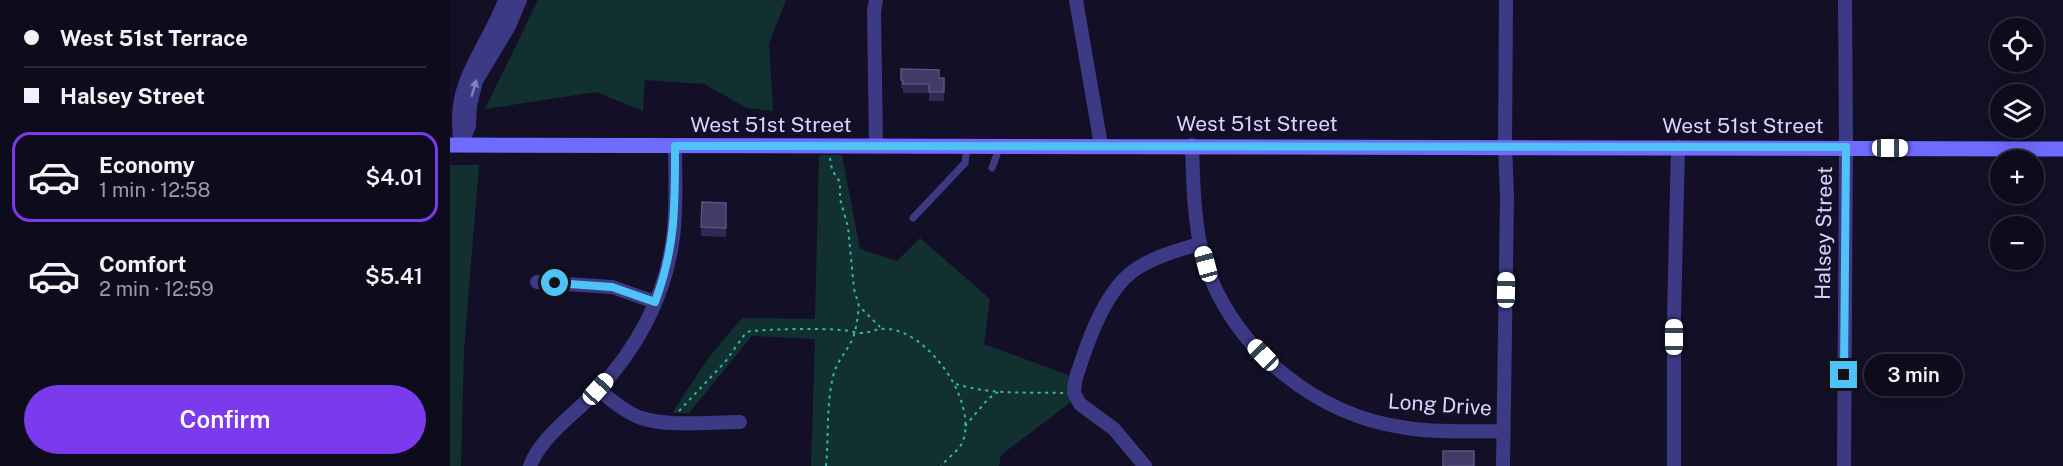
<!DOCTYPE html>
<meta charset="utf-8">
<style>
body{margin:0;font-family:"Public Sans",sans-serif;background:#171425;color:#f1f3f6;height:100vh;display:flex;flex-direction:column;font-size:22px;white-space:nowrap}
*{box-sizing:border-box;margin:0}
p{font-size:20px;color:#9b9ba3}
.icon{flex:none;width:33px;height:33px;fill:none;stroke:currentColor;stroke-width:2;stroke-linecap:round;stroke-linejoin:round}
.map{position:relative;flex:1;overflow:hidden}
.side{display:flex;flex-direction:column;background:#0e0b1c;width:450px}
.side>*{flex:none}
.guide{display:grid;align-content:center;height:132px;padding:0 24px;background:#0e0b1c}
.buttons{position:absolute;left:1540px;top:18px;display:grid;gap:12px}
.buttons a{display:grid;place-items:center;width:54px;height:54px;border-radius:50%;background:#0e0b1c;box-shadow:0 3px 15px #0003,0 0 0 2px #2e2b3b;font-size:30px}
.end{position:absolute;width:27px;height:27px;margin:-14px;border:8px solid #4fc3f7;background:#111;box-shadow:0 0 0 3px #111}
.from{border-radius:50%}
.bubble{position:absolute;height:42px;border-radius:21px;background:#0e0b1c;box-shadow:0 3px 15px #0003,0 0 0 2px #2e2b3b;font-size:20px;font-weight:600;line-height:42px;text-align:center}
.car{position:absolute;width:18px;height:36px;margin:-18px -9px;border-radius:8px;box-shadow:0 0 4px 2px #0007;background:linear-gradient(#fff 24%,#345 0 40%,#fff 0 76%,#345 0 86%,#fff 0)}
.guide b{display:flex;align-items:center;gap:21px;height:57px;font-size:22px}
.guide b+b{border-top:2px solid #2e2b3b}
.guide i{width:15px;height:15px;background:#f1f3f6}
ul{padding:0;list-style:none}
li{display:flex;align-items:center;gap:18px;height:90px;margin:0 12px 9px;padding:0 12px;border:3px solid transparent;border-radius:18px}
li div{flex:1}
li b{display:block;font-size:22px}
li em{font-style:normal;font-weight:600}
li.current{border-color:#7c3aed}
li>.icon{width:54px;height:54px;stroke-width:1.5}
.action{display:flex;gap:12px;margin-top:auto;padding:12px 24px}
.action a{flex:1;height:69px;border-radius:36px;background:#7c3aed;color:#fff;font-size:24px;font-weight:600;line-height:69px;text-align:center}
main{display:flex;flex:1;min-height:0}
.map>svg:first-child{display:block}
.green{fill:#12302f}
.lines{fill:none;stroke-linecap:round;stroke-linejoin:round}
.path{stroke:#2fb8b0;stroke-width:2;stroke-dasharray:3 4.5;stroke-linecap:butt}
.lane{stroke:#3d3a85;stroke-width:7}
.street{stroke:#3d3a85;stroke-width:14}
.secondary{stroke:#6f6bff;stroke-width:15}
.wall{fill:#312854}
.building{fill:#433a66;stroke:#5a527e;stroke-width:1.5}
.oneway{fill:#837fbc}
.route{stroke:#4fc3f7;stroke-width:8}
.labels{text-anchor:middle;stroke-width:4.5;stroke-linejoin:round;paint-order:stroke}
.street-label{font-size:21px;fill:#d9d4ff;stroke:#130f26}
</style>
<main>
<section class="side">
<div class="guide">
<b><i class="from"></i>West 51st Terrace</b>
<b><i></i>Halsey Street</b>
</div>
<ul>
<li class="current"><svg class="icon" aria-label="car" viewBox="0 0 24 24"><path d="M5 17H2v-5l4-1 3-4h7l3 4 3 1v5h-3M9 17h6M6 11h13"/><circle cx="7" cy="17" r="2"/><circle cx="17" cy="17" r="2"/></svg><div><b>Economy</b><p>1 min · 12:58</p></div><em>$4.01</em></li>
<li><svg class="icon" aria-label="car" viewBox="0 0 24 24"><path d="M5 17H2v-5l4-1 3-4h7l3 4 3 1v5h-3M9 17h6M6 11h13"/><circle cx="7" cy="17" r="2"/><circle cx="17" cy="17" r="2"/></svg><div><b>Comfort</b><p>2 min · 12:59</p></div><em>$5.41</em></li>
</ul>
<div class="action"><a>Confirm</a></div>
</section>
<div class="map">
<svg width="1613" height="466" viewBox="0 0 1613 466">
<rect width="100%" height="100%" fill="#130f26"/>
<!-- green -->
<path class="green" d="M88,0H336L319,44L323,111L297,108L254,84L195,80L193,111L146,92L35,109Z
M369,155H392L410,249L447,261L470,238L540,299L534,344L618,375V397L621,402L551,455L549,466H361L365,339L302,336L239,413H222L259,357L292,318L365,319Z
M0,165H29L14,350L11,466H0Z"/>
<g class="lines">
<!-- path -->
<path class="path" d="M380,158L382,170L390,182V199L398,227L404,289L409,306L430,327
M506,384C541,395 577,392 613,393
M229,411L275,362L295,334L300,331C330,329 361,328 392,330C398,330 404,333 410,333C425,333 426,326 445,330C483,340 524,399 514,438C511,450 498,457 491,466
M515,426L538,399L548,392
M376,466C379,436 376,406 383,377C386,362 396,353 402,340C407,329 407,318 409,308"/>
<!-- lane -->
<path class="lane" d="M542,168L550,146
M463,218L515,163L517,146"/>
<!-- street -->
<path class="street" d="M626,0L651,145
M11,145L19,126L20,105L26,81L59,26L70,0
M11,145C0,81 35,54 55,0
M742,145C743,180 744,230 755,263C784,350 867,416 957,428C989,433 1022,431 1054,431
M426,146L424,11L426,0
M87,282L162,287L205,302
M148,389C161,400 175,412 191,418C219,427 260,422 290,422
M80,466C90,438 126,412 147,391C187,349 216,295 223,237C227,207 225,176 225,146
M695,466L664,429L630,404L624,393L625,381C636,346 654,290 686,269C706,256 728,250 750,244
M1053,466L1057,197L1055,146L1056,0
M1224,466V316L1228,147
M1394,466L1396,147L1395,0"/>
<!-- secondary -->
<path class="secondary" d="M0,145L1613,149"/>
</g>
<!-- wall -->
<path class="wall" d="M451,69L489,78H494V101H479V93H453V88H451Z
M252,202L276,203V237L251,236Z"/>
<!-- building -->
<path class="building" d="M451,69L489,70V78H494V92H479V84H453V80H451Z
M252,202L276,203V228L251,227Z
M993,451H1024V466H993Z"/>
<!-- one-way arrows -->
<defs><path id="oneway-solid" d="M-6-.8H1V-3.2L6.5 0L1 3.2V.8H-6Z" transform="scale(1.5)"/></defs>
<use class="oneway" href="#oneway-solid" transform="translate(24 88) rotate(-74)"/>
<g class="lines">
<!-- route -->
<path class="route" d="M105,283L162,287L205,302C226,246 225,204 225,146L1396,147L1394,375"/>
</g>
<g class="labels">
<!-- street labels -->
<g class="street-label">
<text x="807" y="131">West 51st Street</text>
<text x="321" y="132">West 51st Street</text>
<text x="1293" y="133">West 51st Street</text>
<text transform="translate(1374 233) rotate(-89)" y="7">Halsey Street</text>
<text transform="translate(990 405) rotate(4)" y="7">Long Drive</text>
</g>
</g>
</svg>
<div class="buttons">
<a><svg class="icon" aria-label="locate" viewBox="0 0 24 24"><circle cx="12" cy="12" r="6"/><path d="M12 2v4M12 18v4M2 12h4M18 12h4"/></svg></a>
<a><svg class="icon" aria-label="layers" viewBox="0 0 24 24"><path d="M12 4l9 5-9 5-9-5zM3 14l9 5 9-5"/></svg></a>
<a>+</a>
<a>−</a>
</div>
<i class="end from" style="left:105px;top:283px"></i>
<i class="end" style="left:1394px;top:375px"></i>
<div class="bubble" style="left:1414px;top:354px;width:99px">3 min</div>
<i class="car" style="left:1440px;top:148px;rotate:90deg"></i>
<i class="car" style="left:756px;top:264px;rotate:345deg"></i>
<i class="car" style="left:1056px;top:290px;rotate:1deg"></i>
<i class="car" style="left:1224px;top:337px;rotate:0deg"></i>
<i class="car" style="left:813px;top:355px;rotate:316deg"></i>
<i class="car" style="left:148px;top:389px;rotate:42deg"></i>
</div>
</main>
